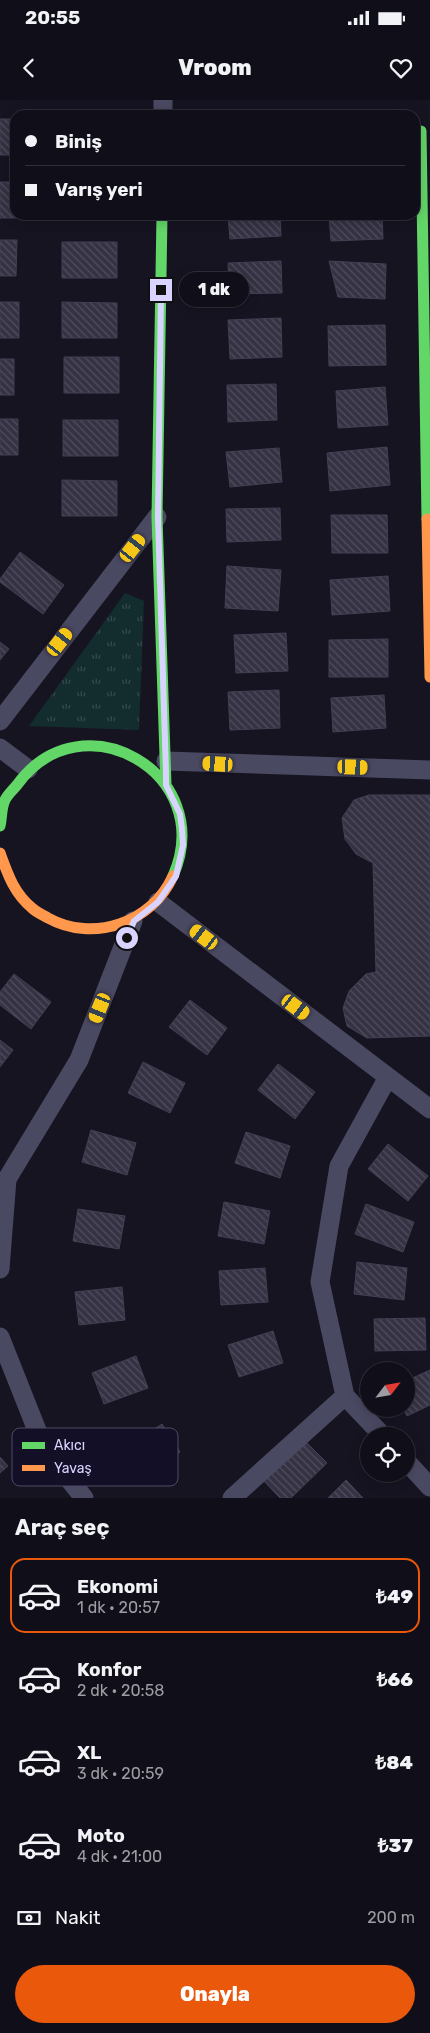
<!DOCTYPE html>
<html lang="tr">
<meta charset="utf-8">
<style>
body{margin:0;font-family:Rubik,sans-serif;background:#191822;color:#f1f3f6;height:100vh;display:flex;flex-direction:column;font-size:19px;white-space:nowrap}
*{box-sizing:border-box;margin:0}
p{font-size:16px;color:#9c9ca2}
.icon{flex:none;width:28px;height:28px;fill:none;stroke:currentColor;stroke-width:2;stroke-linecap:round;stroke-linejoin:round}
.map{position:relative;height:1398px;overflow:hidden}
.panel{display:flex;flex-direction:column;background:#100f19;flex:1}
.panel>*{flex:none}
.top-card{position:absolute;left:10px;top:10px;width:410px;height:110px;border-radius:15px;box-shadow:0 2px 12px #0003,0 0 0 1px #302f38;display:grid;align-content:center;height:110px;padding:0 15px;background:#100f19}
.needle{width:32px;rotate:59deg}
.controls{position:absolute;left:360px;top:1262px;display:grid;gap:10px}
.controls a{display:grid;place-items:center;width:55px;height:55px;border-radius:50%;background:#100f19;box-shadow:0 2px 12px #0003,0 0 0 1px #302f38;font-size:25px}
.end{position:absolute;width:22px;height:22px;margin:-11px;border:6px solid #d9d4ff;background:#111;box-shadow:0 0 0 2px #111}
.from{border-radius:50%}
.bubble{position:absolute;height:35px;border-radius:18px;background:#100f19;box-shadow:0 2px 12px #0003,0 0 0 1px #302f38;font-size:16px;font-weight:800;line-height:35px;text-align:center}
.car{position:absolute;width:15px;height:30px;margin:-15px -8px;border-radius:6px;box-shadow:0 0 4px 1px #0007;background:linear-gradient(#f5c518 24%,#345 0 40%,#f5c518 0 76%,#345 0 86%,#f5c518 0)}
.top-card b{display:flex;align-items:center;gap:18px;height:48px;font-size:19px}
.top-card b+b{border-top:1px solid #302f38}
.top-card i{width:12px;height:12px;background:#f1f3f6}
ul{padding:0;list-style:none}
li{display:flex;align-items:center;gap:15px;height:75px;margin:0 10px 8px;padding:0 5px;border:2px solid transparent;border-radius:15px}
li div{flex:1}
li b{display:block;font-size:19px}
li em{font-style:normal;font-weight:800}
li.current{border-color:#ea580c}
li>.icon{width:45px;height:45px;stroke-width:1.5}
h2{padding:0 15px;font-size:22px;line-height:60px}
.pay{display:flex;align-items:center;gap:12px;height:55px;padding:0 15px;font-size:19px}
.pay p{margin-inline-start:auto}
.button{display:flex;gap:10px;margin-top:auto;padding:10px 15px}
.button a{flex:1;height:58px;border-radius:30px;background:#ea580c;color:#fff;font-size:20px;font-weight:800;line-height:58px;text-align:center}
.status{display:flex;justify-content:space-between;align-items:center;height:35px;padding:0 25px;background:#100f19;direction:ltr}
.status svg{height:14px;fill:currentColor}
header{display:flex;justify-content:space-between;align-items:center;height:65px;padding:0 15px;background:#100f19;font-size:22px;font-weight:800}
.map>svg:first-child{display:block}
.grass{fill:url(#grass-tufts)}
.building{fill:url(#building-back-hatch);stroke:#433f54}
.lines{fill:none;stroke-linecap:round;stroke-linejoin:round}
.street{stroke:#4a4962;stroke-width:19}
.fast{stroke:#63d668;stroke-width:11}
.slow{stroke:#ff974d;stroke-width:11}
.route{stroke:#d9d4ff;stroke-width:6}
.key{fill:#130f26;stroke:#4e4a67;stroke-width:1}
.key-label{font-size:14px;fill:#d9d4ff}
</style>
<div class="status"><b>20:55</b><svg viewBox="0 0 49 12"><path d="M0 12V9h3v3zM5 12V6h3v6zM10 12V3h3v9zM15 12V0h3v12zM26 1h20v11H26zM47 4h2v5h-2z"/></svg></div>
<header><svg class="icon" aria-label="back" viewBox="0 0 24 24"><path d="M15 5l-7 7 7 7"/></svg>Vroom<svg class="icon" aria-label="heart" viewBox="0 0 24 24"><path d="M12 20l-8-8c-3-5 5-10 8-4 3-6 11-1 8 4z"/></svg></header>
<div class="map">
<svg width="430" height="1398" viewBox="0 0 430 1398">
<defs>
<pattern id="grass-tufts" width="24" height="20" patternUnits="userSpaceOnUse" patternTransform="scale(1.25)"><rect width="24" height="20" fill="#132c2d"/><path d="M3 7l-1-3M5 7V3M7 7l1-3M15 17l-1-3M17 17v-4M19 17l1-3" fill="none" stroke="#354a4c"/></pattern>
<pattern id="building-back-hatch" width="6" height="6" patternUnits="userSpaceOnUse" patternTransform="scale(1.25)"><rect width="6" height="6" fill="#343243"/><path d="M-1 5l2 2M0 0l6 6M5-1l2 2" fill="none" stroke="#514f5f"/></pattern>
</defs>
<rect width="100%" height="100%" fill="#161421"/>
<!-- grass -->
<path class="grass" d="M125,493L144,501L139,630L29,626Z"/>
<!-- building -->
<path class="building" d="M0,19H15V55H0Z
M0,82H15V115H19V118H0Z
M60,115H115V116H60Z
M228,115H280L281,136L230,139Z
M329,115H382L383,139L331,141Z
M0,140H17L16,176H0Z
M62,142H117V178H62Z
M281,161L282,193L229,194L228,163Z
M329,161L386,164L385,199L338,197Z
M0,202H19V238H0Z
M62,202L117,203V238H62Z
M281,218L282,257L230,259L228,220Z
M385,225L386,265L329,266L328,226Z
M64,257H119V293H64Z
M0,259H14V295H0Z
M276,284L277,320L228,322L227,285Z
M385,287L388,325L338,328L336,291Z
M0,319H18V355H0Z
M63,320H118V356H63Z
M387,347L390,385L330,391L327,353Z
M279,348L282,382L230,387L226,352Z
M62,380L117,381V416H62Z
M280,408L281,440L227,442L226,409Z
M331,415H387L388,453H332Z
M20,452L64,485L43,514L0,482V479Z
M227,466L281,470L278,511L225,508Z
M388,476L390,511L332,515L330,480Z
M286,533L288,571L236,573L234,535Z
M388,539V577H329V540Z
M0,542L9,549L0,560Z
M279,590L280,628L230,630L228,592Z
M384,595L386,628L333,632L331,598Z
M369,695H430V936L367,938L347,926L343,908L349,891L366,874L376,872L373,763L356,754L345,739L342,718L354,700Z
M14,874L51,902L31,929L0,905V892Z
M190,900L227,928L207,955L169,927Z
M0,940L13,950L0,967Z
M143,962L185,983L170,1013L128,993Z
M278,964L315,992L295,1019L258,990Z
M91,1030L136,1043L127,1075L82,1062Z
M246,1032L290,1046L280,1078L235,1063Z
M388,1044L428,1076L408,1101L368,1069Z
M224,1102L270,1111L264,1144L218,1136Z
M366,1104L414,1122L403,1152L355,1134Z
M78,1109L125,1116L119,1149L73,1141Z
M357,1162L407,1168L404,1200L354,1194Z
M265,1168L268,1202L221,1205L219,1171Z
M122,1187L125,1220L79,1225L75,1192Z
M425,1218L426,1250L375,1251L374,1219Z
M273,1231L283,1263L239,1277L228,1245Z
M136,1256L148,1288L104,1304L92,1273Z
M430,1270V1305L407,1316L404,1309H406V1281Z
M162,1324L180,1352L141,1378L123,1350Z
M304,1340L327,1363L291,1398H280L263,1380Z
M0,1357L8,1366L0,1373Z
M346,1380L363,1398H328Z"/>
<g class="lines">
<!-- street -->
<path class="street" d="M163,15V0
M0,621L157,417
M0,648L28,669
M166,661L430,670
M158,802L430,1009
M0,1169L7,1079L79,960L133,821
M0,1237L44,1348L84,1398
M383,1336L345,1296L320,1182L339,1066L388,977
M406,1361L430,1387
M232,1398L345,1296"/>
<!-- fast -->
<path class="fast" d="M421,31L427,419
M162,115L157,417L166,685
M0,726C2,718 1,708 5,700C8,694 13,690 17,685C81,596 218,673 173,776"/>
<!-- slow -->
<path class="slow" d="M427,419L430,577
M0,753C8,775 14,793 32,808C36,812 43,815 48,818C93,843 152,823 173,776"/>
</g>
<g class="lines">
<!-- route -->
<path class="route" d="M127,838L134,821L158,802L176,776L183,745L182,729L180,714L166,685V673L158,417L161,190"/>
</g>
<!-- legend -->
<rect x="12" y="1328" width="166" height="58" rx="8" class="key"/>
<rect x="22" y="1342" width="23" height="7" fill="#63d668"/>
<rect x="22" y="1365" width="23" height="6" fill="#ff974d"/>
<g class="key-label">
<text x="54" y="1350">Akıcı</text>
<text x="54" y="1373">Yavaş</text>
</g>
</svg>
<div class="controls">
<a><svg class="needle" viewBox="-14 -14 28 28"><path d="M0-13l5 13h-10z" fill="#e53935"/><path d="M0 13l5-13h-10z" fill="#9c9ca2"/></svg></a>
<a><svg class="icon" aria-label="locate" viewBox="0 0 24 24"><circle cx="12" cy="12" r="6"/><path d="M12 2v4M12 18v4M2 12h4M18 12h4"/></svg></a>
</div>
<i class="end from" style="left:127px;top:838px"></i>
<i class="end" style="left:161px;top:190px"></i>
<div class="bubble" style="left:179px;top:172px;width:70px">1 dk</div>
<i class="car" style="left:133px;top:448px;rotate:38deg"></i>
<i class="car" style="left:60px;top:542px;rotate:38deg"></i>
<i class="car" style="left:218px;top:664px;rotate:273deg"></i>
<i class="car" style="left:353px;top:667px;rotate:92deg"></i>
<i class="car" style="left:204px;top:837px;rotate:307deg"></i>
<i class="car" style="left:296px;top:907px;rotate:127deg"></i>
<i class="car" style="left:100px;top:908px;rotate:202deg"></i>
<div class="top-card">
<b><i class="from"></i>Biniş</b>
<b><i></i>Varış yeri</b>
</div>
</div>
<section class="panel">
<h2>Araç seç</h2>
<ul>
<li class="current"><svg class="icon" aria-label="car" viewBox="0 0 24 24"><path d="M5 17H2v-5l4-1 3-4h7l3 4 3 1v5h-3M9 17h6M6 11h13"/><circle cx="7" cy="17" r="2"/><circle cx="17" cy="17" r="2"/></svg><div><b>Ekonomi</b><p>1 dk · 20:57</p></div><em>₺49</em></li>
<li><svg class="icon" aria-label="car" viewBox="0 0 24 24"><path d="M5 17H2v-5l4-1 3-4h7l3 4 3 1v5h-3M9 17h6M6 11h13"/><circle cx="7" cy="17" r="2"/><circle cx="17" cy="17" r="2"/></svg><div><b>Konfor</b><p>2 dk · 20:58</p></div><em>₺66</em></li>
<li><svg class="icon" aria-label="car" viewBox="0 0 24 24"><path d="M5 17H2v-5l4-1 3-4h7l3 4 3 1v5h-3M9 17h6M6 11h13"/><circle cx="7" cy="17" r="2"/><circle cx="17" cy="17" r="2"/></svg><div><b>XL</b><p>3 dk · 20:59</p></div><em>₺84</em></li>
<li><svg class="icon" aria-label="car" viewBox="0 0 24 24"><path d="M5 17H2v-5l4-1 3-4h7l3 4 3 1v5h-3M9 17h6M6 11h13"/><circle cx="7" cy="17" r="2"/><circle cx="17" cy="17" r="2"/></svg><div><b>Moto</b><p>4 dk · 21:00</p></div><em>₺37</em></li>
</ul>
<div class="pay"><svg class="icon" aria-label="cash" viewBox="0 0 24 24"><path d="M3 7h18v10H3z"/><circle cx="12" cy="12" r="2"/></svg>Nakit<p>200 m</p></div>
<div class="button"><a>Onayla</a></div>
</section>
